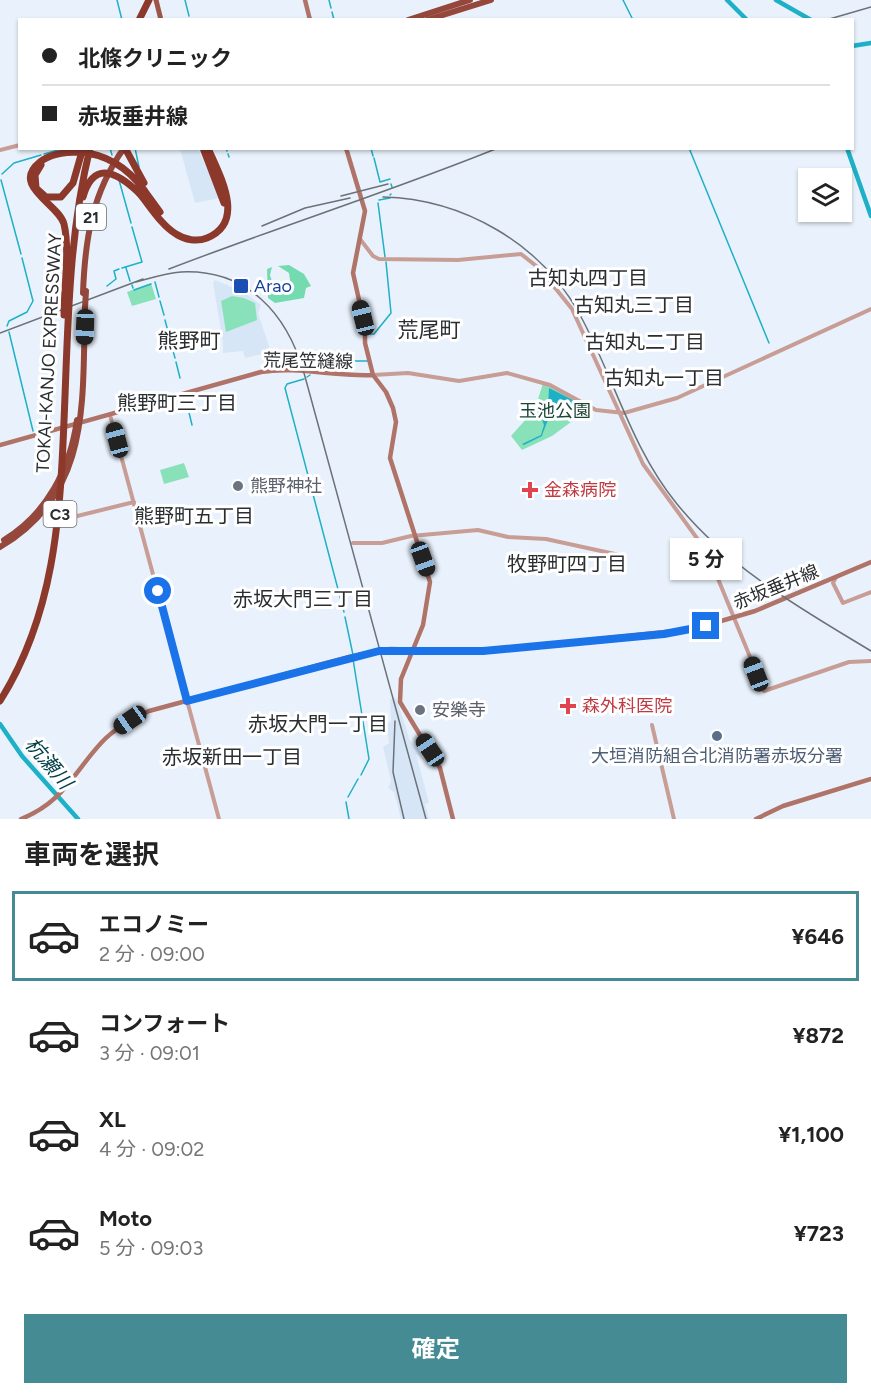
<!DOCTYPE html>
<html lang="ja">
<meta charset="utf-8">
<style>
body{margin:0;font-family:Figtree,"Noto Sans JP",sans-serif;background:#f2f2f2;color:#222;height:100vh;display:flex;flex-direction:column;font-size:22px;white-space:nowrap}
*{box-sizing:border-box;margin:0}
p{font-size:20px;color:#767676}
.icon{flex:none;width:33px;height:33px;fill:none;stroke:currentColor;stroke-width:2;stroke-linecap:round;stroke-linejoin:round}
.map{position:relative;height:819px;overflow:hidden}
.sheet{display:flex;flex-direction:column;background:#fff;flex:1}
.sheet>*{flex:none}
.hud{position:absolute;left:18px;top:18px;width:836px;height:132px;border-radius:0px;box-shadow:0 2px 4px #0004;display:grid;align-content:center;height:132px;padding:0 24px;background:#fff}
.controls{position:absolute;left:798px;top:168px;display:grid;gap:12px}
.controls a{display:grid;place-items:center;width:54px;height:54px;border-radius:0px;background:#fff;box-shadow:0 2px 4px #0004;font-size:30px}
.end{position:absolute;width:27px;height:27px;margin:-14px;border:8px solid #1a73e8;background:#fff;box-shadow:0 0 0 3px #fff}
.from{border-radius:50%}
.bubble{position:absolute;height:42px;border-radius:0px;background:#fff;box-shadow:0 2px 4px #0004;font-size:20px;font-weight:700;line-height:42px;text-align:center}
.car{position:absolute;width:18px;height:36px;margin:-18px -9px;border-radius:8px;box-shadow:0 0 4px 2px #0007;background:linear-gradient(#222 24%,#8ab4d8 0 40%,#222 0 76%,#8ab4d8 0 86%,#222 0)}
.hud b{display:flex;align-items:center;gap:21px;height:57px;font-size:22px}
.hud b+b{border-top:2px solid #e0e0e0}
.hud i{width:15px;height:15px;background:#222}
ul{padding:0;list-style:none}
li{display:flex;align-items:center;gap:18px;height:90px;margin:0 12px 9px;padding:0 12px;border:3px solid transparent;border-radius:0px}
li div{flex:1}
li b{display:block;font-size:22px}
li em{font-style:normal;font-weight:700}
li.on{border-color:#458b94}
li>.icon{width:54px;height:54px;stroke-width:1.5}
h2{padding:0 24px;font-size:27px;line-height:72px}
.action{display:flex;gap:12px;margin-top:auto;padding:12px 24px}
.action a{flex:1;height:69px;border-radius:0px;background:#458b94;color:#fff;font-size:24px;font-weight:700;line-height:69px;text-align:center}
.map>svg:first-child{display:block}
.built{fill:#d7e6f6}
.green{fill:#89e1ba}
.forest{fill:#73dbaf}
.water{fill:#1db0c6}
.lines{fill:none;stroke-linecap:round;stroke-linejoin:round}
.stream{stroke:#1db0c6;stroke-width:1.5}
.river{stroke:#1db0c6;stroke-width:4.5}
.tertiary{stroke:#c79d95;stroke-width:4}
.secondary{stroke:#b07368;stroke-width:4.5}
.primary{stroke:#9d5548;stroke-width:5}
.trunk{stroke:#94473a;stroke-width:6}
.motorway{stroke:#8c392c;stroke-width:7}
.rail{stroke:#6c7177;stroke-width:1.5}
.secondary-bridge{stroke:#b07368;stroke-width:4.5}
.trunk-bridge{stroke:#94473a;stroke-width:6}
.motorway-bridge{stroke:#8c392c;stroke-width:7}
.route{stroke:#1a73e8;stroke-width:8}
.transit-dot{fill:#1a4fb4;stroke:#fff;stroke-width:2}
.worship-dot{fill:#6b7280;stroke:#fff;stroke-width:2}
.health-dot{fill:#e0444e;stroke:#fff;stroke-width:2}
.service-dot{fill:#5c6f8a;stroke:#fff;stroke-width:2}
.labels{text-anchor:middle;stroke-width:6;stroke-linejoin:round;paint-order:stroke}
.shield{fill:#fff;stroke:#6a6d6f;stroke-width:1.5}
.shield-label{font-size:16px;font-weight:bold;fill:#2a2e31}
.transit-label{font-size:18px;fill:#164399;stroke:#fff;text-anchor:start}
.street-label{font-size:18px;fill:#2a2e31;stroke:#fff}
.park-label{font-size:18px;fill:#1b4836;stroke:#fff}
.worship-label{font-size:18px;fill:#5b616d;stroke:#fff;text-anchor:start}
.health-label{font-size:18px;fill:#be3a42;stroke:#fff;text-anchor:start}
.service-label{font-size:18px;fill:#4e5e75;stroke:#fff}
.neighbourhood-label{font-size:20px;fill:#2a2e31;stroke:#fff}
.water-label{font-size:20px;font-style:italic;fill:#003e47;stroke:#fff}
.quarter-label{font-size:21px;fill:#2a2e31;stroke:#fff}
</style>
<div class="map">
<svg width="871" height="819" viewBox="0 0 871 819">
<rect width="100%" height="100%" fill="#e9f2fc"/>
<!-- built -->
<path class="built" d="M180,149H198L220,198L195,203Z
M215,280L244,292L261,305L258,313L271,352L245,358L243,351L223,353V342L213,283Z
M396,698L410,740L423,758L438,768L439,772L416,754L429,803L425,804L429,819H401L394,792L388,788L391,781L383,747L389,743L386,723L391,722L390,699Z"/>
<!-- green -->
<path class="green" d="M151,283L156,299L132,306L127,292Z
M232,296L244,298L255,303L257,320L226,332L221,301Z
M543,383L590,408L552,436L522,450L511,436L535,409Z
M184,463L189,477L164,484L160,470Z"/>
<!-- forest -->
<path class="forest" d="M289,265L304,274L311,286L306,288L304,298L275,303L268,298L267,269L272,267L270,275L275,291L291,287L289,273L278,266Z"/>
<!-- water -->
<path class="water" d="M549,388L579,403C550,413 554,404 542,436L524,445L522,444L541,435L544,425L541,416L533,415L548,409Z"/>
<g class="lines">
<!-- stream -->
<path class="stream" d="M117,0L122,20
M185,0L189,16
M329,0L331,8
M623,0L633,20
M332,12L334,20
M110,148L112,155
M135,148L139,167
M226,148L227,151
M371,148L373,156
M689,148L769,343
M44,154L65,148
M228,154L229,157
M374,158L380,182L390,179
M2,174L14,163L41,155
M1,180L21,254
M119,180L131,223
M391,184L392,187
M390,195L391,194
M379,200L390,198
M378,203L385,257
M122,268L142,262L132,227
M126,268L130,281
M155,282L159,297
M132,285L133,288
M107,286L116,279L114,271L119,269
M134,290L151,284
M160,301L164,315
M165,320L175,358
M7,326L9,321L27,312L33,301L22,258
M9,332L33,431
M368,334H374L391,313L386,262
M176,362L180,378
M316,371L331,361H368
M307,377L310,375
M304,379L287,384L285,388L344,612
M185,396L192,425
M345,617L353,655
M353,659L369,759L361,775
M348,797L358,779
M346,802L349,819"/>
<!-- river -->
<path class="river" d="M727,0L747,20
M776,0L811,20
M852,46L871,43
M847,148L871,216
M0,724L22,756L78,819"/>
<!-- tertiary -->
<path class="tertiary" d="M0,150L20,145
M360,239L373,256L379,259L458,260L521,254L540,269L572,309L643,464L707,552L764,691L849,662L871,661
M373,375L408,373L459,381L507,373L550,385L596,410L624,413L677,398L871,309
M110,415L219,819
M61,512V520L134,502
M353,543H382L411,536L478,530L508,537L546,539L624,556
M836,577L833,583L843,603L871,592
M652,725L674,819"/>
<!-- secondary -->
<path class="secondary" d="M305,0L310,20
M346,148L365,211L353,273L365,327V343L373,375L386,392L393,408L396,422L390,458L430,582L423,625L401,679L400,702L440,768L453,819
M0,445L261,372C297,366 336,377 373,375
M432,650L483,651L694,629L755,611L871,562
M21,819C64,802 73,773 102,742C115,728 132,719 149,711L349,657
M756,819L783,806L871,779"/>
<!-- primary -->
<path class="primary" d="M156,0L161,20"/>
<!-- trunk -->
<path class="trunk" d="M408,20L470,0
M427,20L491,0
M83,293C85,239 92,193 124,148
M4,540C47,514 70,469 77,420
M0,547C92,493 82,401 85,308"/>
<!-- motorway -->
<path class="motorway" d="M139,20L149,0
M203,148L224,203
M41,165L35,175L36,188L46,197H61L73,183L83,148
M144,190L160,212
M139,193C150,206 161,225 176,234C185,240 197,242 207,238C247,222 219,174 208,148"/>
<!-- rail -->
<path class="rail" d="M826,20L871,7
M341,196L388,184
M383,197C463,199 541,243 580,315C614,377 631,448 677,504C730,569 800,608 871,651
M262,226L305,208L350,198
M169,269C278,227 389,192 498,148
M136,282C151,278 166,273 181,272C248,269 287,314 304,373L426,819
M0,333L143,279
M395,721L393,772L404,819"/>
<!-- secondary-bridge -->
<path class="secondary-bridge" d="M349,657L390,649L432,650"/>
<!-- trunk-bridge -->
<path class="trunk-bridge" d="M85,308L86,291"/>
<!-- motorway-bridge -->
<path class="motorway-bridge" d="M125,148L144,183
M83,197C94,159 118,173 139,193
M64,315C64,288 70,250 64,224C59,204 10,186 40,162C50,154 66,152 79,152C106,154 128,168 144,190
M0,701C54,615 60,519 64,421C68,329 68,238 90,148"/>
</g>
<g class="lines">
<!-- route -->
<path class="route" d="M158,591L187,701L379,651H483L664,634L706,626"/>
</g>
<!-- markers -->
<rect class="transit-dot" x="233" y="278" width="16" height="16" rx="3"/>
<g class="worship-dot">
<circle cx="238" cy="486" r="6"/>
<circle cx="420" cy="710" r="6"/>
</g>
<g class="health-dot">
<path d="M527 481h6v6h6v6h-6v6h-6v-6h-6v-6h6z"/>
<path d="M565 697h6v6h6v6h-6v6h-6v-6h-6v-6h6z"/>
</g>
<circle class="service-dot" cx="717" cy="736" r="6"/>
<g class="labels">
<!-- shield labels -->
<g class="shield">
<rect x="76" y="204" width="30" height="26" rx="4.5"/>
<rect x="43.5" y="501" width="33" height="26" rx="4.5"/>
</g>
<g class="shield-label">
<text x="91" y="223">21</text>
<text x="60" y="520">C3</text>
</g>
<!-- transit labels -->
<g class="transit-label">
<text x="254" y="292">Arao</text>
</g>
<!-- street labels -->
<g class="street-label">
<text transform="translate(49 353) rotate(-87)" y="6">TOKAI-KANJO EXPRESSWAY</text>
<text transform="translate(308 361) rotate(1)" y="6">荒尾笠縫線</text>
<text transform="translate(776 587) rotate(-22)" y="6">赤坂垂井線</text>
</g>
<!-- park labels -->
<g class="park-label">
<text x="555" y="417">玉池公園</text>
</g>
<!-- worship labels -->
<g class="worship-label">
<text x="250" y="492">熊野神社</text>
<text x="432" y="716">安樂寺</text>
</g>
<!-- health labels -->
<g class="health-label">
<text x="544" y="496">金森病院</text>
<text x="582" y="712">森外科医院</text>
</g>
<!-- service labels -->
<g class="service-label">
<text x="717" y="762">大垣消防組合北消防署赤坂分署</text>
</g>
<!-- neighbourhood labels -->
<g class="neighbourhood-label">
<text x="588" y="285">古知丸四丁目</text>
<text x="634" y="312">古知丸三丁目</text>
<text x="645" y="349">古知丸二丁目</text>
<text x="664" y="385">古知丸一丁目</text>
<text x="177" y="410">熊野町三丁目</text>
<text x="194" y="523">熊野町五丁目</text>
<text x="567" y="571">牧野町四丁目</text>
<text x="303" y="606">赤坂大門三丁目</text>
<text x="318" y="731">赤坂大門一丁目</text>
<text x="232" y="764">赤坂新田一丁目</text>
</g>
<!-- water labels -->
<g class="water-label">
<text transform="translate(49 763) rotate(50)" y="7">杭瀬川</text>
</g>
<!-- quarter labels -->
<g class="quarter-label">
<text x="429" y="337">荒尾町</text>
<text x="189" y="348">熊野町</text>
</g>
</g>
</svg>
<div class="controls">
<a><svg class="icon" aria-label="layers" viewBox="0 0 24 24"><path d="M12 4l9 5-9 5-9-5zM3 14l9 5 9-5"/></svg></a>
</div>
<i class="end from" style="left:158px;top:591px"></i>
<i class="end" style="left:706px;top:626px"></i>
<div class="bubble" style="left:670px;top:538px;width:72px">5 分</div>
<i class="car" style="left:363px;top:318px;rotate:346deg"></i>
<i class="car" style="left:85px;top:327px;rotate:182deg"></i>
<i class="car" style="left:117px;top:440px;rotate:345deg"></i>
<i class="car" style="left:423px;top:559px;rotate:160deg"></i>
<i class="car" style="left:756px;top:674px;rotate:339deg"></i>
<i class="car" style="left:130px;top:720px;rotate:235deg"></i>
<i class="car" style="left:430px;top:750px;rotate:326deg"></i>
<div class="hud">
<b><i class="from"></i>北條クリニック</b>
<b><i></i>赤坂垂井線</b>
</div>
</div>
<section class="sheet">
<h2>車両を選択</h2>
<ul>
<li class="on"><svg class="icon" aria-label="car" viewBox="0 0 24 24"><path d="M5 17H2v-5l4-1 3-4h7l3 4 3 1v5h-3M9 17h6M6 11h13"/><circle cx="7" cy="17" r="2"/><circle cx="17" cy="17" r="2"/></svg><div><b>エコノミー</b><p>2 分 · 09:00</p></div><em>¥646</em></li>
<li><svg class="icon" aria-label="car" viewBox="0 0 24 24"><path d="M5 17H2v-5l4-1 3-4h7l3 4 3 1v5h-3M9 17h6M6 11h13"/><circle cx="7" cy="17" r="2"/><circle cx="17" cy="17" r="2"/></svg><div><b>コンフォート</b><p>3 分 · 09:01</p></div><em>¥872</em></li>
<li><svg class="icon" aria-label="car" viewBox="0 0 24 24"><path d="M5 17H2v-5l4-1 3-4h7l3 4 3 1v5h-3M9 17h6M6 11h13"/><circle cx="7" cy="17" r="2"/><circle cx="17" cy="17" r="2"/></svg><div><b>XL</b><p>4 分 · 09:02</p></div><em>¥1,100</em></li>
<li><svg class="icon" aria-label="car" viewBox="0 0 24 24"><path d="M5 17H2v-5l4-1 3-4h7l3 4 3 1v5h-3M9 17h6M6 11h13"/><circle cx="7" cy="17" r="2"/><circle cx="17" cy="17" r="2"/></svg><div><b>Moto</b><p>5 分 · 09:03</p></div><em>¥723</em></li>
</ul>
<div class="action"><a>確定</a></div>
</section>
